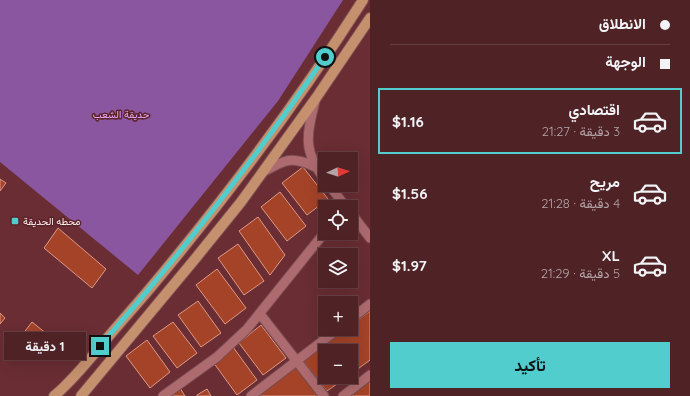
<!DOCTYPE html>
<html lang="ar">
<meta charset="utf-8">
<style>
body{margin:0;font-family:Quicksand,Vazirmatn,sans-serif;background:#592f32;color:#f1f3f6;direction:rtl;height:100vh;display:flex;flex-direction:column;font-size:15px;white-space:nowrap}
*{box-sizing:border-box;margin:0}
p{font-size:13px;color:#b3a4a7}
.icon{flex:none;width:22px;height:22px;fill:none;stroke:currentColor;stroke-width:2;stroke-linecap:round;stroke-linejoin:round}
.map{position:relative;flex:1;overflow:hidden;direction:ltr}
.drawer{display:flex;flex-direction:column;background:#4f2226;width:320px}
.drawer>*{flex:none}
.banner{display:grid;align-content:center;height:88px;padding:0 20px;background:#4f2226}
.needle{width:26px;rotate:86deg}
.tools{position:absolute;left:318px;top:152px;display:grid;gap:8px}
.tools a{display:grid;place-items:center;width:40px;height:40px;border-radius:0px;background:#4f2226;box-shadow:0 4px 16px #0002,0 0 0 1px #663f43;font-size:20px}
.end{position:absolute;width:18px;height:18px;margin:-9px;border:5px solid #52cdce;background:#111;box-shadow:0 0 0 2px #111}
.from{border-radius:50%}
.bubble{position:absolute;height:28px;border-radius:0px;background:#4f2226;box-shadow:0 4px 16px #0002,0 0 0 1px #663f43;font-size:13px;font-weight:700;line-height:28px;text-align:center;direction:rtl}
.banner b{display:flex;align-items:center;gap:14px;height:38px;font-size:15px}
.banner b+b{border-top:1px solid #663f43}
.banner i{width:10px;height:10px;background:#f1f3f6}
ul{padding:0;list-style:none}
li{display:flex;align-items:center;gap:12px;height:66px;margin:0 8px 6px;padding:0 12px;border:2px solid transparent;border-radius:0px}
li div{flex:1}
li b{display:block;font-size:15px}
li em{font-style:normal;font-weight:700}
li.active{border-color:#52cdce}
li>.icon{width:36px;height:36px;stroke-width:1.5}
.action{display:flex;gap:8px;margin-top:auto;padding:8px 20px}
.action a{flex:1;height:46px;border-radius:0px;background:#52cdce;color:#111;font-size:16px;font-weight:700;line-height:46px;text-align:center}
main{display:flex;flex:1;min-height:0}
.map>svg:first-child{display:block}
.green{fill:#8b56a0}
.building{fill:#a44328;stroke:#dd9987}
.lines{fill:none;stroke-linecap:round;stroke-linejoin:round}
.minor-casing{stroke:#794b51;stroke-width:11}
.major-casing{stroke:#794b51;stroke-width:12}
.minor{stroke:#ae6b6f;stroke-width:9}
.major{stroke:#c4906d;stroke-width:10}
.route{stroke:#52cdce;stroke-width:5}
.poi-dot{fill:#52cdce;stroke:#5d2329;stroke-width:1.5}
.labels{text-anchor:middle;stroke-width:3;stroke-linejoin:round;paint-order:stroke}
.park-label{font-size:10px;fill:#e6a9fe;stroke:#5d2329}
.poi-label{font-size:10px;fill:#fdeded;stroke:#5d2329;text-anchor:start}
</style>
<main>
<section class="drawer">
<div class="banner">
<b><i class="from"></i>الانطلاق</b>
<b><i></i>الوجهة</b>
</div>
<ul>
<li class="active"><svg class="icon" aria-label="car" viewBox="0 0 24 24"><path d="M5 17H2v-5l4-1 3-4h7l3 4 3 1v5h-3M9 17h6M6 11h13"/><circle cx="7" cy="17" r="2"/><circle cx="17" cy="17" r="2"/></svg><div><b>اقتصادي</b><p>3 دقيقة · 21:27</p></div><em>$1.16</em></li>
<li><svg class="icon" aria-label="car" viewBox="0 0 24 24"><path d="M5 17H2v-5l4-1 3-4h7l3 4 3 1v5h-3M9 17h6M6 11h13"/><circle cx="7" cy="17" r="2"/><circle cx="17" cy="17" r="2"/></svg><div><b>مريح</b><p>4 دقيقة · 21:28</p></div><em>$1.56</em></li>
<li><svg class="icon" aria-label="car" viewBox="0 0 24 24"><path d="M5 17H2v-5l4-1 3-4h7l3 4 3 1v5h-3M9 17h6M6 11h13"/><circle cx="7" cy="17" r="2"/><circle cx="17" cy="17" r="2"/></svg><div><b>XL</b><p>5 دقيقة · 21:29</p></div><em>$1.97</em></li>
</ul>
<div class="action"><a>تأكيد</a></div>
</section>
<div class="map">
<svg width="370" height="396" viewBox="0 0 370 396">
<rect width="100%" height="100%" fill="#692d33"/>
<!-- green -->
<path class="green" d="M0,0H343L278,101L138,275L0,162Z"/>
<!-- building -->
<path class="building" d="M303,167L328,199L307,215L282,183Z
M0,179L6,183L0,191Z
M280,192L306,226L287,241L261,207Z
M258,217L285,255L270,275L239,231Z
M58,228L106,269L92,288L44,248Z
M238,244L264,281L244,295L218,258Z
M217,269L246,308L225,324L196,285Z
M198,301L221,333L201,347L178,315Z
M370,311V360L351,374V351H325V377H347L327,391L303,361L345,329H351V325Z
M0,313L5,318L0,324Z
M32,322L47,334L37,348L22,335Z
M173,322L197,353L177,368L153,336Z
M261,325L286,358L263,375L239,343Z
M147,340L170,372L150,388L126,356Z
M233,347L257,380L237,395L213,362Z
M295,365L319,396H256Z
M370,378V396H346Z
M180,388L185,396H169Z
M207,389L211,396H197V395Z"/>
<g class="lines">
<defs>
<path id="minor" d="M315,101C307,135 302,150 325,180
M263,172C284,160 292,155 315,167
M329,185L346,207
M351,213L370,238
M260,314L324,396
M351,319L370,304
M163,396L217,357L247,329L325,232
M251,396L338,329
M343,396L370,375"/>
<path id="major" d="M54,396C69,384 81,369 94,354C111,333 129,313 147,292C225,199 298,102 363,0
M81,396L195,259L241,202L316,98L370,18"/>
</defs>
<!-- minor casing -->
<use href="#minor" class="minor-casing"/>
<!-- major casing -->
<use href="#major" class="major-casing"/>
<!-- minor -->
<use href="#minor" class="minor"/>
<!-- major -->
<use href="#major" class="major"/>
</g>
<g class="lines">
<!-- route -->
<path class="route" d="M100,346C181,254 256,158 325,57"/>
</g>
<!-- markers -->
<rect class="poi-dot" x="11" y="217" width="8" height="8" rx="2"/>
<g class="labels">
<!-- park labels -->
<g class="park-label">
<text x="121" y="118">حديقة الشعب</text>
</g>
<!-- poi labels -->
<g class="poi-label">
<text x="23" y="225">محطه الحديقة</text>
</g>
</g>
</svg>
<div class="tools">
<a><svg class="needle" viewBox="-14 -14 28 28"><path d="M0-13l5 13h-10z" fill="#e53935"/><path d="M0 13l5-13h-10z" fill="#b3a4a7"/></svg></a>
<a><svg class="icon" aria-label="locate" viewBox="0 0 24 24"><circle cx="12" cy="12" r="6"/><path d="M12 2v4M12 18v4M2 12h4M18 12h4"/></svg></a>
<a><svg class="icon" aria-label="layers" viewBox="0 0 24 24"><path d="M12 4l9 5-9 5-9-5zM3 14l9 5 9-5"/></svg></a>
<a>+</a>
<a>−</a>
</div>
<i class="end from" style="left:325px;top:57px"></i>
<i class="end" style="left:100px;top:346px"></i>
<div class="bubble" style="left:4px;top:332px;width:82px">1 دقيقة</div>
</div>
</main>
